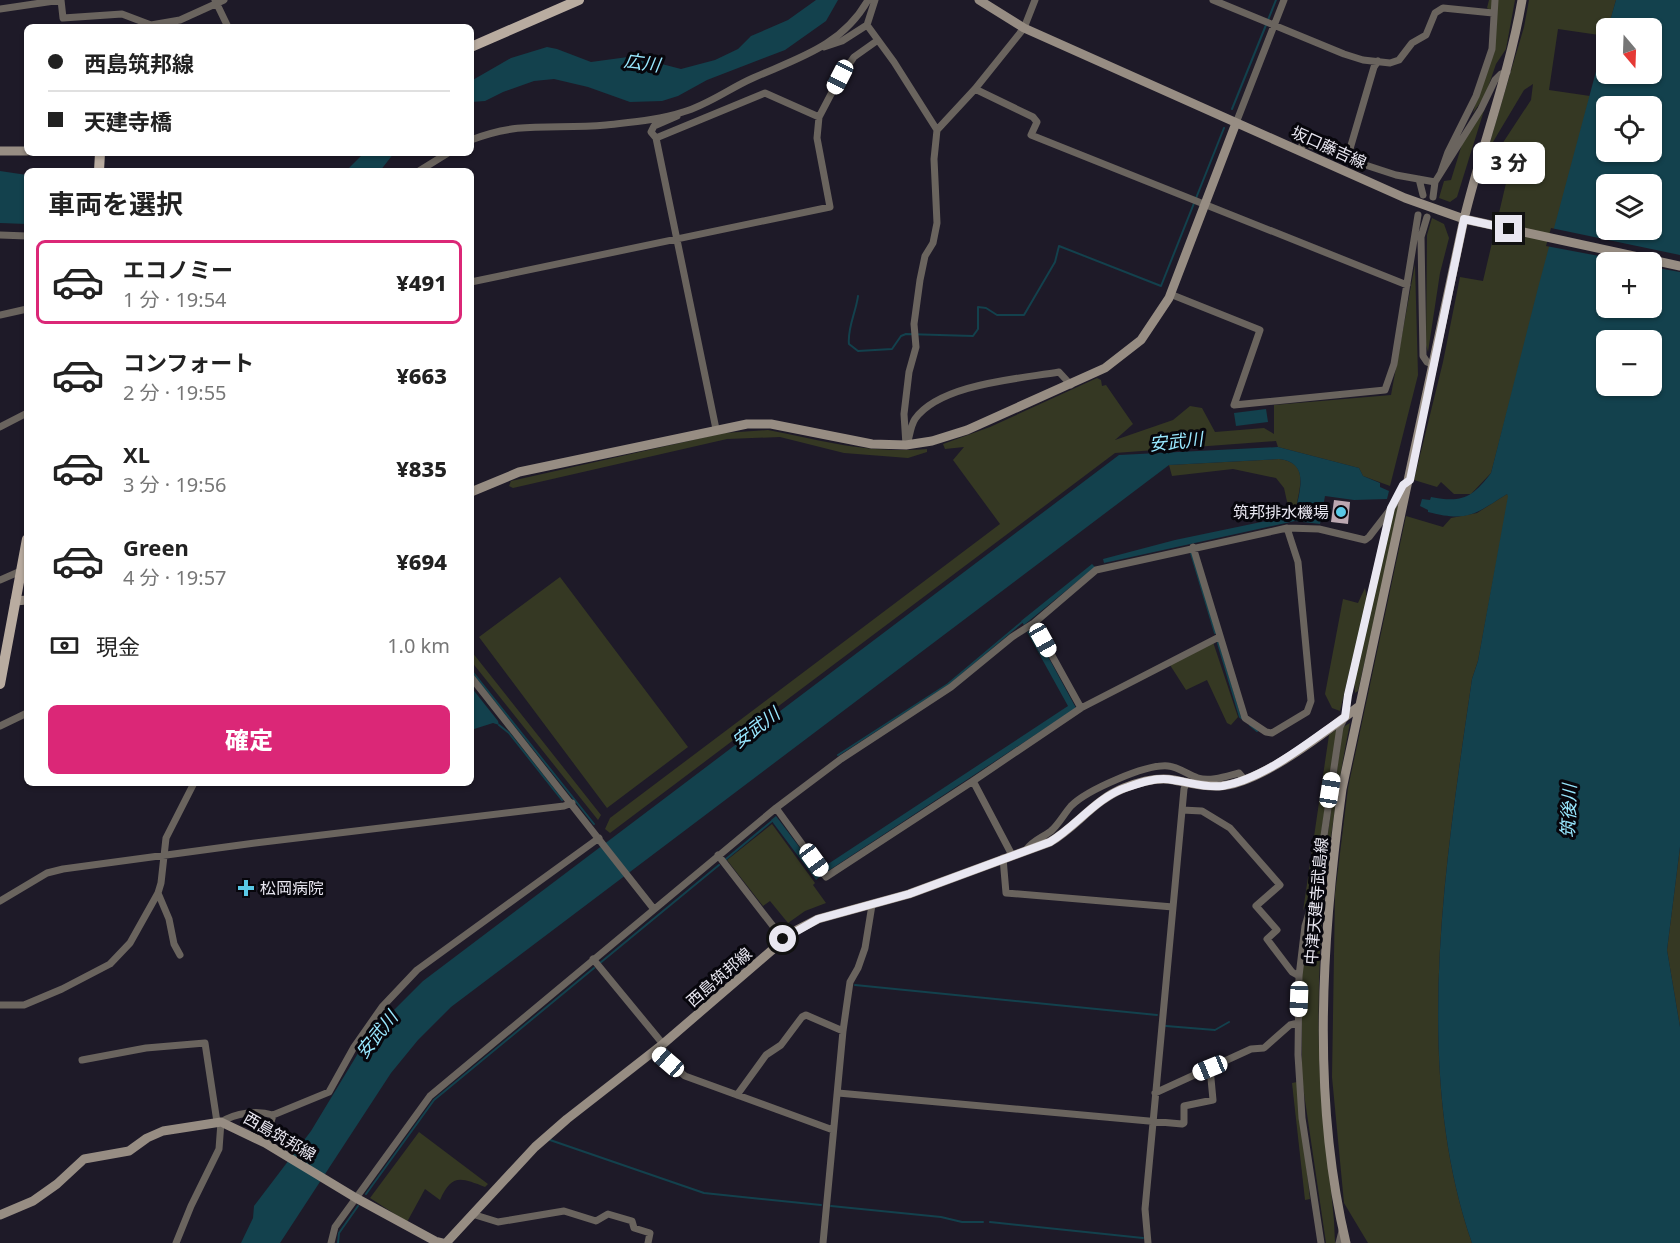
<!DOCTYPE html>
<html lang="ja">
<meta charset="utf-8">
<style>
body{margin:0;font-family:"Noto Sans","Noto Sans JP",sans-serif;background:#f6f6f6;color:#222;height:100vh;display:flex;flex-direction:column;font-size:22px;white-space:nowrap}
*{box-sizing:border-box;margin:0}
p{font-size:20px;color:#767676}
.icon{flex:none;width:33px;height:33px;fill:none;stroke:currentColor;stroke-width:2;stroke-linecap:round;stroke-linejoin:round}
.map{position:relative;flex:1;overflow:hidden}
.details{position:absolute;left:24px;top:168px;width:450px;height:618px;display:flex;flex-direction:column;background:#fff;border-radius:9px;box-shadow:0 2px 4px #0004}
.details>*{flex:none}
.hud{position:absolute;left:24px;top:24px;width:450px;height:132px;border-radius:9px;box-shadow:0 2px 4px #0004;display:grid;align-content:center;height:132px;padding:0 24px;background:#fff}
.needle{width:39px;rotate:161deg}
.controls{position:absolute;left:1596px;top:18px;display:grid;gap:12px}
.controls a{display:grid;place-items:center;width:66px;height:66px;border-radius:9px;background:#fff;box-shadow:0 2px 4px #0004;font-size:30px}
.end{position:absolute;width:27px;height:27px;margin:-14px;border:8px solid #e9e7f1;background:#111;box-shadow:0 0 0 3px #111}
.from{border-radius:50%}
.bubble{position:absolute;height:42px;border-radius:9px;background:#fff;box-shadow:0 2px 4px #0004;font-size:20px;font-weight:800;line-height:42px;text-align:center}
.car{position:absolute;width:18px;height:36px;margin:-18px -9px;border-radius:8px;box-shadow:0 0 4px 2px #0007;background:linear-gradient(#fff 24%,#345 0 40%,#fff 0 76%,#345 0 86%,#fff 0)}
.hud b{display:flex;align-items:center;gap:21px;height:57px;font-size:22px}
.hud b+b{border-top:2px solid #e0e0e0}
.hud i{width:15px;height:15px;background:#222}
ul{padding:0;list-style:none}
li{display:flex;align-items:center;gap:18px;height:84px;margin:0 12px 9px;padding:0 12px;border:3px solid transparent;border-radius:9px}
li div{flex:1}
li b{display:block;font-size:22px}
li em{font-style:normal;font-weight:800}
li.active{border-color:#db2777}
li>.icon{width:54px;height:54px;stroke-width:1.5}
h2{padding:0 24px;font-size:27px;line-height:72px}
.pay{display:flex;align-items:center;gap:15px;height:66px;padding:0 24px;font-size:22px}
.pay p{margin-inline-start:auto}
.button{display:flex;gap:12px;margin-top:auto;padding:12px 24px}
.button a{flex:1;height:69px;border-radius:9px;background:#db2777;color:#fff;font-size:24px;font-weight:800;line-height:69px;text-align:center}
.map>svg:first-child{display:block}
.green{fill:#353823}
.water{fill:#13414d;fill-rule:evenodd}
.pier{fill:#1e1a28}
.lines{fill:none;stroke-linecap:round;stroke-linejoin:round}
.stream{stroke:#13414d;stroke-width:2}
.building{fill:#bca8b1}
.street{stroke:#6a645e;stroke-width:7}
.secondary{stroke:#978d83;stroke-width:9}
.primary{stroke:#b9aca0;stroke-width:10}
.route{stroke:#e9e7f1;stroke-width:8}
.poi-dot{fill:#59c8e5;stroke:#07060c;stroke-width:2}
.labels{text-anchor:middle;stroke-width:6;stroke-linejoin:round;paint-order:stroke}
.street-label{font-size:16px;fill:#e9e7f1;stroke:#07060c}
.poi-label{font-size:16px;fill:#e9e7f1;stroke:#07060c;text-anchor:end}
.water-label{font-size:18px;font-style:italic;fill:#99e8ff;stroke:#07060c}
</style>
<div class="map">
<svg width="1680" height="1243" viewBox="0 0 1680 1243">
<rect width="100%" height="100%" fill="#1e1a28"/>
<!-- green -->
<path class="green" d="M1489,0H1515L1506,49L1496,64L1485,96L1473,113L1485,68L1494,54L1497,14L1487,8Z
M1529,0H1616L1606,36L1558,29L1549,90L1590,96L1491,473L1471,494H1454L1441,482L1437,487L1414,480L1443,362L1460,277L1483,281L1507,179L1486,174L1487,167L1531,100L1533,84L1524,90L1487,152L1524,27Z
M1486,104L1457,197L1450,202L1439,198L1444,181L1451,180L1463,141Z
M1432,218L1444,224L1449,238L1440,273L1428,352L1426,345L1427,235Z
M1415,264L1418,375L1390,486L1363,476L1359,468L1278,447L1276,441L1115,453L610,833L605,829L610,818L1000,524L953,460L964,447L945,449L943,444L990,427L1097,378L1101,380L1102,386L1106,385L1133,424L1115,440L1173,420L1190,406L1202,408L1215,432L1264,428L1274,434V405L1391,395Z
M768,430C824,441 868,454 927,449V452L908,458L844,453L780,437L727,439L513,488L509,486L511,481L724,433Z
M1279,459C1309,463 1300,485 1296,508L1288,506L1284,488L1276,478L1233,469L1172,476L1169,465Z
M1507,494L1509,496L1478,661L1472,679C1446,859 1411,1067 1472,1243H1368L1344,1203L1332,1077L1335,894L1348,788L1406,516L1443,527L1451,518L1477,513Z
M1402,497L1358,691L1355,693L1354,679L1393,512Z
M560,577L688,747L607,808L479,637Z
M1365,588L1367,598L1340,711L1332,708L1325,694L1343,599L1358,603Z
M1213,642L1238,717L1231,725L1227,723L1207,680L1186,690L1170,665Z
M471,648L472,652L601,815L598,820L471,661Z
M1350,723C1327,839 1314,957 1320,1076C1323,1124 1330,1173 1334,1221L1335,1243H1326L1302,1080V976L1307,926L1321,882L1343,727Z
M1337,729L1314,881L1303,911L1329,735Z
M772,824L815,883L813,885L826,903L805,911L788,923L770,901L763,906L727,860Z
M1680,847V1027L1667,950Z
M1297,1082L1310,1199L1305,1200L1292,1083Z
M419,1132L488,1184L485,1187C461,1178 452,1173 440,1200L425,1189L407,1222L370,1198Z"/>
<!-- water -->
<path class="water" d="M816,0H838L826,21L785,50L707,80L678,96L662,101L630,102L588,87L554,79L534,81L503,92L485,101L471,102V81L511,58L547,47L557,49L591,62L628,57L638,58L646,63L654,62L681,69L715,60L738,49L751,36L788,20Z
M1616,0H1680V847L1667,950L1680,1027V1243H1472C1411,1067 1446,859 1472,679L1478,661L1508,496L1507,494C1474,515 1467,522 1428,512V510L1420,506L1422,499L1430,500L1431,497C1462,503 1472,498 1491,473L1538,288L1606,34V74H1652V28H1608ZM1606,106H1652V152H1606ZM1606,184H1652V230H1606ZM1606,262H1652V308H1606ZM1606,340H1652V386H1606Z
M364,153H394L380,171H346Z
M0,171L27,175V224L0,223Z
M1266,409L1268,422L1236,426L1234,413Z
M1278,447L1359,468L1363,476L1380,483V487L1389,491L1387,499L1354,500L1325,496L1320,524L1295,521L1104,563L1103,559L1175,540L1295,515C1299,491 1311,463 1279,459L1169,465L451,1007L418,1040L391,1073L280,1243H241L253,1218L254,1206L311,1131L360,1050L389,1015L423,981L1119,455Z
M1092,564L1095,567L1024,625L1021,621Z
M1033,629L1076,708L828,871L825,866L1068,706L1027,632Z
M471,687L498,721L499,725L493,723L471,730Z
M776,816L821,876L816,880L771,820Z"/>
<!-- pier -->
<path class="pier" d="M1551,228L1680,255V272L1652,267V262H1631L1546,246Z"/>
<g class="lines">
<!-- stream -->
<path class="stream" d="M1268,20L1276,0
M1232,109L1266,25
M858,296C856,312 847,329 849,344L858,351L892,349L901,336L906,334L973,336L978,329V307L986,308L997,315H1024L1055,262L1059,246L1161,286L1224,128
M1191,553L1215,633
M1218,643L1240,717L1243,719
M471,670L594,824
M499,725L509,733L562,800
M1250,725L1257,731
M838,755L948,684L1022,622
M726,859L772,821
M600,963L719,865
M855,985L1157,1015
M1166,1026L1215,1030L1229,1022
M550,1140L704,1193L821,1205
M366,1194L434,1100L594,968
M831,1206L941,1217L962,1222H983
M990,1222L1143,1238
M338,1243L339,1233L358,1206"/>
</g>
<!-- building -->
<path class="building" d="M1334,500L1350,502L1348,524L1331,522Z"/>
<g class="lines">
<!-- street -->
<path class="street" d="M215,0L228,27
M1213,0L1344,54L1363,60L1390,63L1399,60L1412,43L1426,35L1435,13L1443,8L1493,13
M0,9L61,0L63,18L122,14L151,25L180,20L224,0
M867,25L894,62L937,130
M824,47L842,41L867,25L875,0
M1378,61L1374,67L1347,159L1396,175L1435,182
M975,89L1033,117L1037,122L1031,135L1407,285
M677,116L654,126L651,132L656,138L716,429
M1236,123L1284,0
M656,138L765,93L819,117
M471,140C522,120 555,130 606,125C632,122 659,120 683,112C708,105 730,88 753,78C798,58 842,46 868,0
M1300,150L1303,143L1323,149L1347,151
M419,171L448,153
M1441,172L1448,152L1476,96L1492,49L1495,0
M1419,179L1423,195
M1433,197L1435,182L1481,109L1495,80L1501,74L1507,72
M1427,217L1421,237L1423,356L1427,362L1434,365
M0,235L27,236
M471,282L830,207L817,138L819,117L840,77L854,57L878,40
M1170,294L1260,330L1234,405L1385,390L1394,364L1418,215
M0,315L27,309
M0,427L27,413
M908,441C910,434 911,425 915,419C940,384 1018,379 1059,372L1071,385
M906,445L904,414L909,372L916,347L914,324L920,280L925,256L933,243L937,223L934,159L937,130L975,89L1024,28L1035,0
M1287,528L1319,529L1365,540L1369,537L1396,502L1403,485L1408,481
M0,580L23,570
M1034,623L1081,708
M471,677L653,908
M0,726L27,713
M776,808L826,877L973,781
M1182,810L1202,811L1230,828L1280,885L1256,906L1277,930L1267,939L1292,972L1299,976
M1026,850C1033,840 1042,838 1051,831C1059,824 1064,814 1071,806C1087,790 1146,764 1168,766C1179,767 1188,775 1198,778C1210,782 1227,776 1239,773L1244,779
M718,855L783,939
M1012,855L973,781L1081,708L1219,637
M1003,858L1006,893L1173,907
M158,893L169,919L174,944L180,955
M0,901L47,873L63,869L255,843L564,806L572,803
M593,959L663,1044
M0,1005H24L62,989L110,964L130,943L158,893L161,883L166,838L194,783
M655,1051L685,1076L833,1130
M82,1060L146,1048L205,1043L217,1122
M838,1093L1182,1124L1184,1123V1106L1213,1100L1210,1068
M1155,1093L1251,1049L1264,1048L1290,1025L1298,1023
M737,1095L766,1055L781,1045L802,1017L806,1015L843,1031
M265,1143L273,1115L329,1092L354,1047L382,1007L417,970L599,838
M472,1214L498,1222L564,1211L596,1221L608,1214L632,1221L634,1228L650,1233L648,1243
M176,1243L191,1206L219,1149L221,1122C236,1113 256,1110 273,1115
M331,1243L335,1227L430,1096L776,808L841,759L951,687L1012,637L1034,623L1096,570L1287,528L1298,562L1311,701L1307,712L1272,733L1266,732L1245,718L1193,547
M823,1243L843,1031L850,982L858,968L865,948L872,905
M1148,1243L1145,1209L1184,789L1186,783
M1321,1243L1302,1118L1298,1055L1299,976L1305,926L1314,896L1321,856L1340,727L1345,717L1348,695L1391,508
M1339,1243L1343,1227"/>
<!-- secondary -->
<path class="secondary" d="M979,0L1024,28L1405,198L1464,219L1680,266
M0,151H27
M471,492L519,472L747,424H771L872,444L906,445L932,441L967,430L1105,368L1141,340L1169,298L1236,123
M15,601L27,600
M0,1215L33,1201L57,1184L84,1159L129,1151L147,1138L163,1131L221,1122L265,1143L356,1198L435,1241L443,1243
M446,1243L535,1147L567,1119L663,1044L793,932L818,919L909,894L1050,842C1077,826 1094,800 1124,788C1139,782 1158,777 1174,780C1189,783 1203,787 1219,786C1260,784 1326,732 1358,707
M1346,1243C1311,1096 1322,937 1342,789L1464,219C1482,145 1509,75 1522,0"/>
<!-- primary -->
<path class="primary" d="M471,47L579,0
M99,171L100,153
M0,684L27,539"/>
</g>
<g class="lines">
<!-- route -->
<path class="route" d="M783,939L818,919L909,894L1050,842C1078,825 1096,797 1128,787C1142,782 1158,777 1173,780C1189,782 1205,788 1222,786C1265,779 1310,741 1345,717L1348,695L1391,508L1403,485L1410,480L1464,219L1509,229"/>
</g>
<!-- markers -->
<g class="poi-dot">
<circle cx="1341" cy="512" r="6"/>
<path d="M243 879h6v6h6v6h-6v6h-6v-6h-6v-6h6z"/>
</g>
<g class="labels">
<!-- street labels -->
<g class="street-label">
<text transform="translate(1329 147) rotate(24)" y="6">坂口藤吉線</text>
<text transform="translate(1316 901) rotate(-85)" y="6">中津天建寺武島線</text>
<text transform="translate(719 977) rotate(-41)" y="6">西島筑邦線</text>
<text transform="translate(280 1136) rotate(30)" y="6">西島筑邦線</text>
</g>
<!-- poi labels -->
<g class="poi-label">
<text x="1329" y="518">筑邦排水機場</text>
<text x="260" y="894" text-anchor="start">松岡病院</text>
</g>
<!-- water labels -->
<g class="water-label">
<text transform="translate(642 63) rotate(8)" y="6">広川</text>
<text transform="translate(1176 442) rotate(-6)" y="6">安武川</text>
<text transform="translate(756 728) rotate(-37)" y="6">安武川</text>
<text transform="translate(1569 811) rotate(-88)" y="6">筑後川</text>
<text transform="translate(377 1035) rotate(-51)" y="6">安武川</text>
</g>
</g>
</svg>
<div class="controls">
<a><svg class="needle" viewBox="-14 -14 28 28"><path d="M0-13l5 13h-10z" fill="#e53935"/><path d="M0 13l5-13h-10z" fill="#767676"/></svg></a>
<a><svg class="icon" aria-label="locate" viewBox="0 0 24 24"><circle cx="12" cy="12" r="6"/><path d="M12 2v4M12 18v4M2 12h4M18 12h4"/></svg></a>
<a><svg class="icon" aria-label="layers" viewBox="0 0 24 24"><path d="M12 4l9 5-9 5-9-5zM3 14l9 5 9-5"/></svg></a>
<a>+</a>
<a>−</a>
</div>
<i class="end from" style="left:783px;top:939px"></i>
<i class="end" style="left:1509px;top:229px"></i>
<div class="bubble" style="left:1473px;top:142px;width:72px">3 分</div>
<i class="car" style="left:840px;top:77px;rotate:207deg"></i>
<i class="car" style="left:1043px;top:640px;rotate:151deg"></i>
<i class="car" style="left:1330px;top:790px;rotate:9deg"></i>
<i class="car" style="left:814px;top:860px;rotate:144deg"></i>
<i class="car" style="left:1299px;top:999px;rotate:182deg"></i>
<i class="car" style="left:668px;top:1062px;rotate:311deg"></i>
<i class="car" style="left:1210px;top:1068px;rotate:248deg"></i>
<div class="hud">
<b><i class="from"></i>西島筑邦線</b>
<b><i></i>天建寺橋</b>
</div>
<section class="details">
<h2>車両を選択</h2>
<ul>
<li class="active"><svg class="icon" aria-label="car" viewBox="0 0 24 24"><path d="M5 17H2v-5l4-1 3-4h7l3 4 3 1v5h-3M9 17h6M6 11h13"/><circle cx="7" cy="17" r="2"/><circle cx="17" cy="17" r="2"/></svg><div><b>エコノミー</b><p>1 分 · 19:54</p></div><em>¥491</em></li>
<li><svg class="icon" aria-label="car" viewBox="0 0 24 24"><path d="M5 17H2v-5l4-1 3-4h7l3 4 3 1v5h-3M9 17h6M6 11h13"/><circle cx="7" cy="17" r="2"/><circle cx="17" cy="17" r="2"/></svg><div><b>コンフォート</b><p>2 分 · 19:55</p></div><em>¥663</em></li>
<li><svg class="icon" aria-label="car" viewBox="0 0 24 24"><path d="M5 17H2v-5l4-1 3-4h7l3 4 3 1v5h-3M9 17h6M6 11h13"/><circle cx="7" cy="17" r="2"/><circle cx="17" cy="17" r="2"/></svg><div><b>XL</b><p>3 分 · 19:56</p></div><em>¥835</em></li>
<li><svg class="icon" aria-label="car" viewBox="0 0 24 24"><path d="M5 17H2v-5l4-1 3-4h7l3 4 3 1v5h-3M9 17h6M6 11h13"/><circle cx="7" cy="17" r="2"/><circle cx="17" cy="17" r="2"/></svg><div><b>Green</b><p>4 分 · 19:57</p></div><em>¥694</em></li>
</ul>
<div class="pay"><svg class="icon" aria-label="cash" viewBox="0 0 24 24"><path d="M3 7h18v10H3z"/><circle cx="12" cy="12" r="2"/></svg>現金<p>1.0 km</p></div>
<div class="button"><a>確定</a></div>
</section>
</div>
